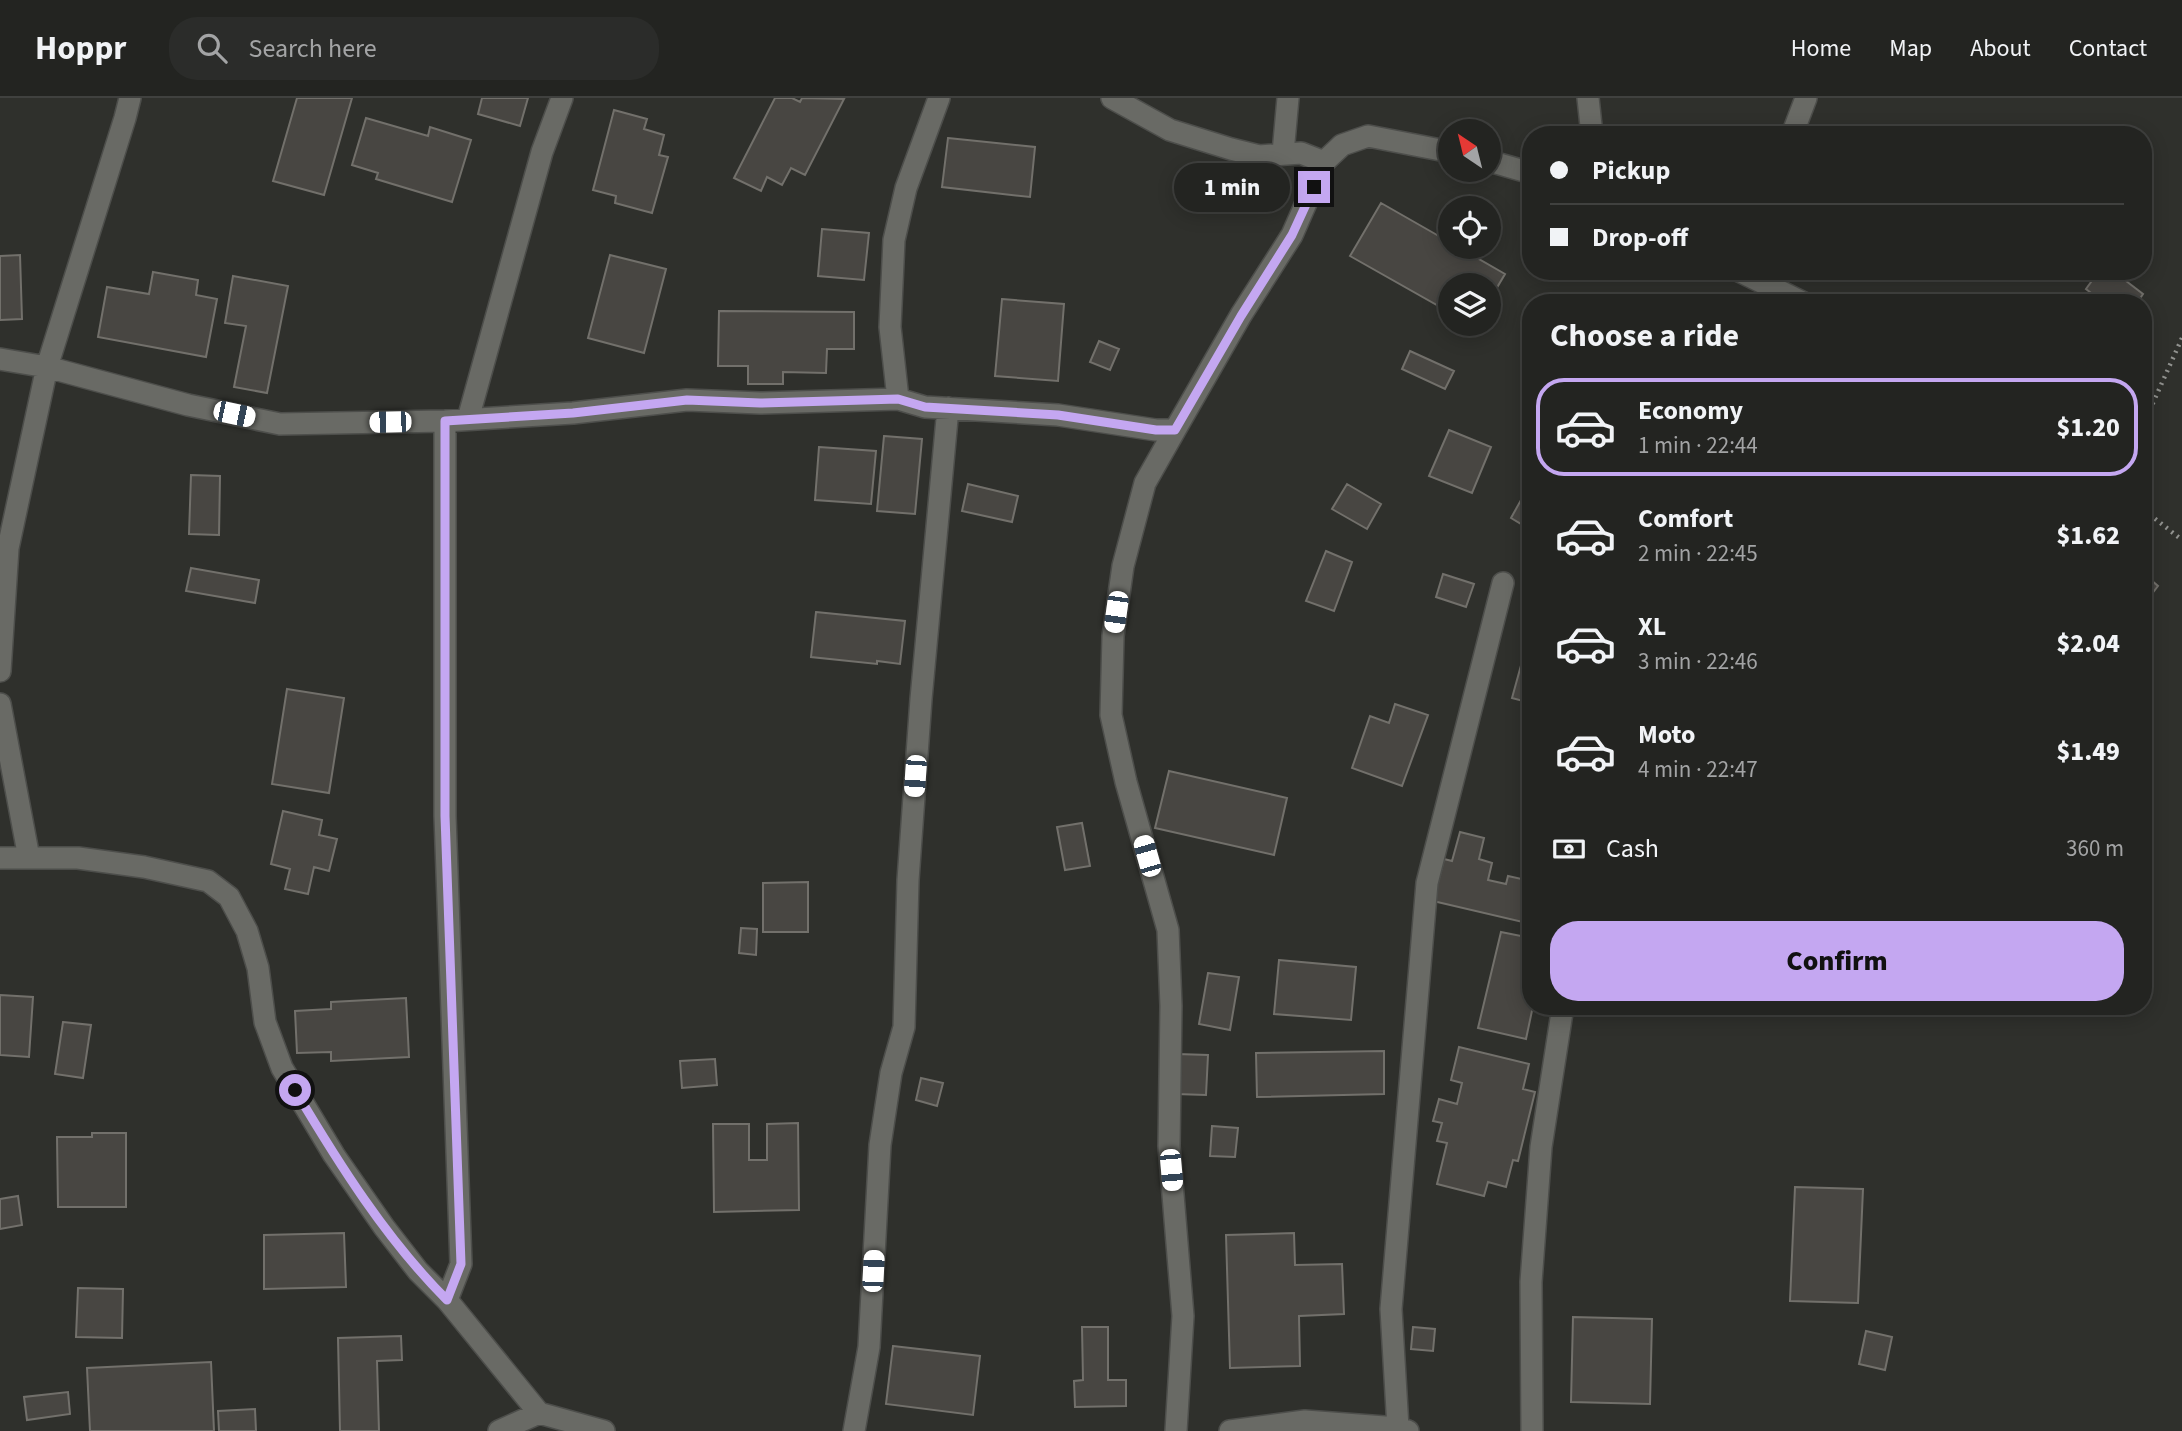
<!DOCTYPE html>
<meta charset="utf-8">
<style>
body{margin:0;font-family:"Source Sans 3",sans-serif;background:#2b2c2a;color:#f1f3f6;height:100vh;display:flex;flex-direction:column;font-size:26px;white-space:nowrap}
*{box-sizing:border-box;margin:0}
p{font-size:23px;color:#a3a4a5}
.icon{flex:none;width:38px;height:38px;fill:none;stroke:currentColor;stroke-width:2;stroke-linecap:round;stroke-linejoin:round}
.map{position:relative;flex:1;overflow:hidden}
.side{position:absolute;left:1522px;top:196px;width:630px;height:721px;display:flex;flex-direction:column;background:#232421;border-radius:28px;box-shadow:0 4px 18px #0003,0 0 0 2px #40413f}
.side>*{flex:none}
.top-card{position:absolute;left:1522px;top:28px;width:630px;height:154px;border-radius:28px;box-shadow:0 4px 18px #0003,0 0 0 2px #40413f;display:grid;align-content:center;height:154px;padding:0 28px;background:#232421}
.needle{width:46px;rotate:325deg}
.tools{position:absolute;left:1438px;top:21px;display:grid;gap:14px}
.tools a{display:grid;place-items:center;width:63px;height:63px;border-radius:50%;background:#232421;box-shadow:0 4px 18px #0003,0 0 0 2px #40413f;font-size:35px}
.end{position:absolute;width:32px;height:32px;margin:-16px;border:9px solid #c4a7f1;background:#111;box-shadow:0 0 0 4px #111}
.from{border-radius:50%}
.bubble{position:absolute;height:49px;border-radius:24px;background:#232421;box-shadow:0 4px 18px #0003,0 0 0 2px #40413f;font-size:23px;font-weight:800;line-height:49px;text-align:center}
.car{position:absolute;width:21px;height:42px;margin:-21px -10px;border-radius:9px;box-shadow:0 0 5px 2px #0007;background:linear-gradient(#fff 24%,#345 0 40%,#fff 0 76%,#345 0 86%,#fff 0)}
.top-card b{display:flex;align-items:center;gap:24px;height:66px;font-size:26px}
.top-card b+b{border-top:2px solid #40413f}
.top-card i{width:18px;height:18px;background:#f1f3f6}
ul{padding:0;list-style:none}
li{display:flex;align-items:center;gap:21px;height:98px;margin:0 14px 10px;padding:0 14px;border:4px solid transparent;border-radius:28px}
li div{flex:1}
li b{display:block;font-size:26px}
li em{font-style:normal;font-weight:800}
li.selected{border-color:#c4a7f1}
li>.icon{width:63px;height:63px;stroke-width:1.5}
h2{padding:0 28px;font-size:32px;line-height:84px}
.pay{display:flex;align-items:center;gap:18px;height:77px;padding:0 28px;font-size:26px}
.pay p{margin-inline-start:auto}
.cta{display:flex;gap:14px;margin-top:auto;padding:14px 28px}
.cta a{flex:1;height:80px;border-radius:28px;background:#c4a7f1;color:#111;font-size:28px;font-weight:800;line-height:80px;text-align:center}
header{display:flex;align-items:center;gap:42px;box-sizing:border-box;height:98px;padding:0 35px;background:#232421;border-bottom:2px solid #40413f}
header strong{font-size:33px}
nav{display:flex;gap:38px;margin-inline-start:auto;font-size:24px}
.search{width:490px;height:63px;background:#2b2c2a;display:flex;align-items:center;gap:18px;box-sizing:border-box;padding:0 24px;border-radius:28px;color:#a3a4a5;font-size:26px}
.map>svg:first-child{display:block}
.building{fill:#484642;stroke:#72706b;stroke-width:2}
.lines{fill:none;stroke-linecap:round;stroke-linejoin:round}
.minor-casing{stroke:#4d4e4b;stroke-width:24}
.path{stroke:#91928f;stroke-width:4.5;stroke-dasharray:2 5;stroke-linecap:butt}
.minor{stroke:#696a65;stroke-width:21}
.route{stroke:#c4a7f1;stroke-width:9}
</style>
<header>
<strong>Hoppr</strong>
<div class="search"><svg class="icon" aria-label="search" viewBox="0 0 24 24"><circle cx="10" cy="10" r="6"/><path d="M15 15l6 6"/></svg>Search here</div>
<nav><a>Home</a><a>Map</a><a>About</a><a>Contact</a></nav>
</header>
<div class="map">
<svg width="2182" height="1333" viewBox="0 0 2182 1333">
<rect width="100%" height="100%" fill="#2f302c"/>
<!-- building -->
<path class="building" d="M297,0H352L324,97L273,83Z
M482,0H528L520,28L478,16Z
M775,0H792L800,4L802,0L844,1L805,77L791,70L782,87L767,79L761,93L734,80Z
M614,12L647,21L644,31L664,37L659,57L668,59L652,115L615,105L616,98L593,92Z
M366,20L428,38L430,29L471,42L452,104L376,81L378,75L352,67Z
M948,40L1035,49L1030,99L942,89Z
M1381,105L1451,145V149H1458L1505,176L1489,203V187H1451V215L1350,158Z
M822,131L869,135L864,182L818,178Z
M20,157L22,221L0,222V158Z
M610,157L666,171L644,255L588,240Z
M2099,173H2113L2143,196L2137,205H2104L2086,191Z
M153,174L198,182L196,197L217,201L206,259L98,239L107,189L149,196Z
M233,178L288,188L267,295L234,289L246,228L225,225Z
M1002,201L1064,206L1058,283L995,278Z
M719,213L854,214V251H827L826,275L783,274V286H748V268H718Z
M1099,243L1119,251L1110,272L1090,264Z
M1410,253L1454,273L1445,291L1402,271Z
M1449,332L1491,349L1472,395L1429,378Z
M884,338L922,341L915,416L877,413Z
M819,349L876,353L871,406L815,402Z
M191,377L220,378L219,437L189,436Z
M1531,384V432L1511,420Z
M968,386L1018,398L1012,424L962,413Z
M1347,386L1381,406L1367,431L1332,411Z
M1326,453L1352,464L1334,513L1306,503Z
M191,470L259,482L255,505L186,493Z
M1443,476L1474,486L1466,509L1436,499Z
M2144,476L2158,488L2144,506Z
M816,514L905,523L900,566L877,563V566L811,559Z
M1525,553L1531,554V605L1512,600Z
M287,591L344,600L329,695L272,686Z
M1395,606L1428,617L1402,688L1352,670L1370,618L1389,625Z
M1169,673L1287,700L1274,757L1155,730Z
M283,713L322,722L319,737L337,741L329,773L314,769L308,796L285,791L290,771L271,766Z
M1082,725L1090,768L1065,772L1057,729Z
M1460,734L1484,740L1479,761L1492,765L1488,782L1506,786L1508,778L1531,783V826L1433,803L1444,761L1452,763Z
M808,784V834H763V785Z
M741,830L757,831L756,857L739,855Z
M1501,834L1531,840V908H1533L1526,941L1478,930Z
M1279,862L1356,869L1351,922L1274,916Z
M1208,875L1239,879L1230,932L1199,926Z
M0,897L33,899L29,959L0,957Z
M406,900L409,959L331,963V954L297,955L295,913L331,911V904Z
M63,924L91,927L83,980L55,976Z
M1459,949L1529,966L1523,991L1535,994L1518,1063L1513,1062L1506,1089L1488,1084L1484,1098L1437,1086L1447,1045L1437,1043L1442,1025L1433,1023L1439,1001L1457,1006L1462,985L1451,982Z
M1384,953V996L1257,999L1256,955Z
M1177,956L1208,957L1206,997L1176,996Z
M715,961L717,987L682,990L680,963Z
M921,980L943,985L937,1008L916,1002Z
M798,1025L799,1112L714,1114L713,1026H749V1062H767V1026Z
M1212,1028L1238,1030L1235,1059L1210,1058Z
M92,1035H126V1109H58L57,1039H92Z
M1795,1089L1863,1091L1858,1205L1790,1203Z
M18,1098L22,1127L0,1131V1101Z
M344,1135L346,1189L264,1191V1137Z
M1294,1135L1295,1167L1342,1166L1344,1216L1299,1218L1300,1268L1230,1270L1226,1137Z
M78,1190L123,1191L122,1240L76,1239Z
M1573,1219L1652,1221L1650,1306L1571,1304Z
M1082,1229H1108V1282H1126V1308L1075,1309L1074,1283L1083,1282Z
M1413,1229L1435,1231L1433,1253L1411,1251Z
M1866,1233L1892,1239L1885,1272L1859,1266Z
M401,1238L402,1262L377,1263L379,1333H340L338,1240Z
M893,1248L980,1258L973,1317L886,1306Z
M211,1264L214,1333H90L87,1270Z
M68,1294L70,1316L27,1322L24,1299Z
M255,1311L256,1333H219L218,1313Z"/>
<g class="lines">
<defs>
<path id="minor" d="M1112,0L1170,32L1231,51L1259,58L1301,55L1324,64
M1588,0L1592,37
M1792,37L1806,0
M1283,55L1288,0
M1489,63L1531,75
M1739,173L1804,205
M0,261L47,269L188,307L280,326L445,323L573,315L687,302L760,305L898,301L925,309L1058,317L1156,332H1175L1241,217L1292,137L1324,64L1342,47L1368,38L1451,54
M898,301L890,229L894,142L906,90L939,0
M468,321L542,54L562,0
M445,323V718L461,1166L447,1202
M1175,332L1145,385L1123,468L1113,538L1111,617L1126,684L1168,832L1171,908L1169,1048L1183,1218L1176,1333
M0,573L8,450L47,269L125,20L130,0
M0,606L29,760
M0,760H78L144,769L208,783L229,799L247,833L258,870L265,924L282,970L334,1057L384,1129L418,1173L447,1202L539,1315L604,1333
M1398,1330L1391,1211L1427,785L1503,485
M499,1333L539,1315
M854,1333L869,1249L880,1047L891,975L904,929L908,782L921,601L948,310
M1230,1333L1305,1323L1398,1330L1408,1333
M1532,1333L1531,1184L1541,1049L1563,908"/>
</defs>
<!-- minor casing -->
<use href="#minor" class="minor-casing"/>
<!-- path -->
<path class="path" d="M2144,325L2182,240
M2144,412L2182,442"/>
<!-- minor -->
<use href="#minor" class="minor"/>
</g>
<g class="lines">
<!-- route -->
<path class="route" d="M295,992C339,1066 386,1141 447,1202L461,1166L445,718V323L573,315L687,302L760,305L898,301L925,309L1058,317L1156,332H1175L1241,218L1292,137L1314,89"/>
</g>
</svg>
<div class="tools">
<a><svg class="needle" viewBox="-14 -14 28 28"><path d="M0-13l5 13h-10z" fill="#e53935"/><path d="M0 13l5-13h-10z" fill="#a3a4a5"/></svg></a>
<a><svg class="icon" aria-label="locate" viewBox="0 0 24 24"><circle cx="12" cy="12" r="6"/><path d="M12 2v4M12 18v4M2 12h4M18 12h4"/></svg></a>
<a><svg class="icon" aria-label="layers" viewBox="0 0 24 24"><path d="M12 4l9 5-9 5-9-5zM3 14l9 5 9-5"/></svg></a>
</div>
<i class="end from" style="left:295px;top:992px"></i>
<i class="end" style="left:1314px;top:89px"></i>
<div class="bubble" style="left:1174px;top:65px;width:116px">1 min</div>
<i class="car" style="left:234px;top:316px;rotate:102deg"></i>
<i class="car" style="left:390px;top:324px;rotate:269deg"></i>
<i class="car" style="left:1116px;top:514px;rotate:188deg"></i>
<i class="car" style="left:915px;top:678px;rotate:184deg"></i>
<i class="car" style="left:1147px;top:758px;rotate:344deg"></i>
<i class="car" style="left:1171px;top:1072px;rotate:175deg"></i>
<i class="car" style="left:873px;top:1173px;rotate:3deg"></i>
<div class="top-card">
<b><i class="from"></i>Pickup</b>
<b><i></i>Drop-off</b>
</div>
<section class="side">
<h2>Choose a ride</h2>
<ul>
<li class="selected"><svg class="icon" aria-label="car" viewBox="0 0 24 24"><path d="M5 17H2v-5l4-1 3-4h7l3 4 3 1v5h-3M9 17h6M6 11h13"/><circle cx="7" cy="17" r="2"/><circle cx="17" cy="17" r="2"/></svg><div><b>Economy</b><p>1 min · 22:44</p></div><em>$1.20</em></li>
<li><svg class="icon" aria-label="car" viewBox="0 0 24 24"><path d="M5 17H2v-5l4-1 3-4h7l3 4 3 1v5h-3M9 17h6M6 11h13"/><circle cx="7" cy="17" r="2"/><circle cx="17" cy="17" r="2"/></svg><div><b>Comfort</b><p>2 min · 22:45</p></div><em>$1.62</em></li>
<li><svg class="icon" aria-label="car" viewBox="0 0 24 24"><path d="M5 17H2v-5l4-1 3-4h7l3 4 3 1v5h-3M9 17h6M6 11h13"/><circle cx="7" cy="17" r="2"/><circle cx="17" cy="17" r="2"/></svg><div><b>XL</b><p>3 min · 22:46</p></div><em>$2.04</em></li>
<li><svg class="icon" aria-label="car" viewBox="0 0 24 24"><path d="M5 17H2v-5l4-1 3-4h7l3 4 3 1v5h-3M9 17h6M6 11h13"/><circle cx="7" cy="17" r="2"/><circle cx="17" cy="17" r="2"/></svg><div><b>Moto</b><p>4 min · 22:47</p></div><em>$1.49</em></li>
</ul>
<div class="pay"><svg class="icon" aria-label="cash" viewBox="0 0 24 24"><path d="M3 7h18v10H3z"/><circle cx="12" cy="12" r="2"/></svg>Cash<p>360 m</p></div>
<div class="cta"><a>Confirm</a></div>
</section>
</div>
